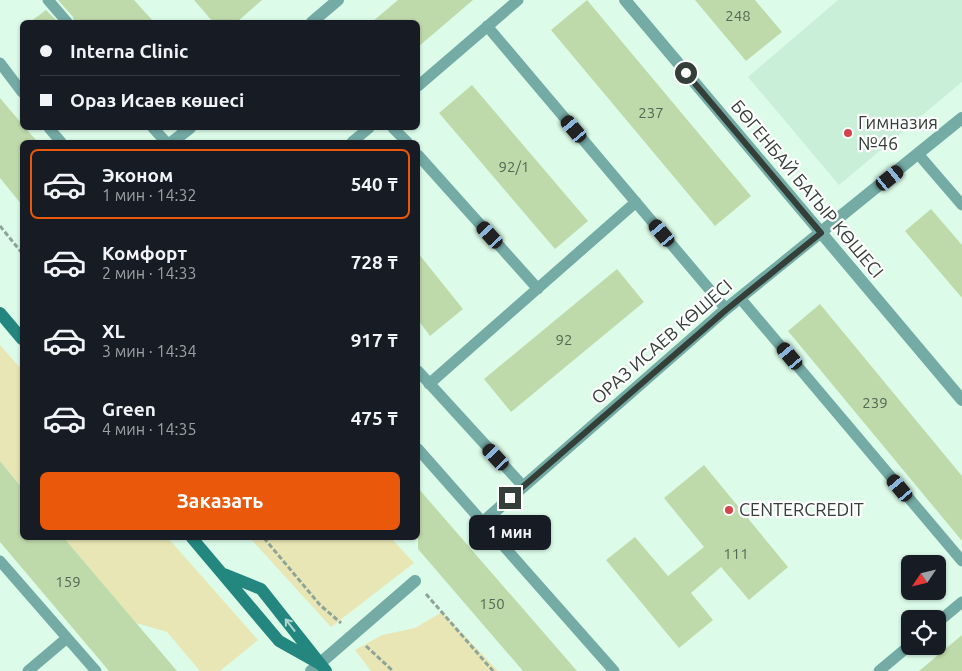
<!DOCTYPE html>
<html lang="ru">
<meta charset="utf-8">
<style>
body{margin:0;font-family:Ubuntu,sans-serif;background:#242831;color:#f1f3f6;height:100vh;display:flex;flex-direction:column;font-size:19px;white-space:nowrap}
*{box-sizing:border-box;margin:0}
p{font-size:16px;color:#9ea1a6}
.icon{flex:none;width:28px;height:28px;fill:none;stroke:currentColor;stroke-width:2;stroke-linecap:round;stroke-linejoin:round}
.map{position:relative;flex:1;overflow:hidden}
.panel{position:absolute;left:20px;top:140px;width:400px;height:400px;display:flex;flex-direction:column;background:#171b24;border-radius:8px;box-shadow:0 1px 4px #0004}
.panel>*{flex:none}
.guide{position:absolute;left:20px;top:20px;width:400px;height:110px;border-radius:8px;box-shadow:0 1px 4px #0004;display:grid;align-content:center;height:110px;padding:0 20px;background:#171b24}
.needle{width:32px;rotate:235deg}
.controls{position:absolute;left:901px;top:555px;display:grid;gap:10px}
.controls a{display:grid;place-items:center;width:45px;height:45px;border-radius:8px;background:#171b24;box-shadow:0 1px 4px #0004;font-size:25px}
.end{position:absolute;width:22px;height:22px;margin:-11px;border:6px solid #333f38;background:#fff;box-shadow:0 0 0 2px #fff}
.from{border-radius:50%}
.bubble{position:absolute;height:35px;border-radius:8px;background:#171b24;box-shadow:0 1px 4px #0004;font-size:16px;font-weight:700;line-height:35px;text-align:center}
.car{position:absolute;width:15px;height:30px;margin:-15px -8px;border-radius:6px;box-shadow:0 0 4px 1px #0007;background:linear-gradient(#222 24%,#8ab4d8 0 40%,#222 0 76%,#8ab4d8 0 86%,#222 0)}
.guide b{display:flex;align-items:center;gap:18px;height:48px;font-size:19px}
.guide b+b{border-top:1px solid #363941}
.guide i{width:12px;height:12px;background:#f1f3f6}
ul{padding:9px 0 0;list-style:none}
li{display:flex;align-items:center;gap:15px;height:70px;margin:0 10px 8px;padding:0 10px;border:2px solid transparent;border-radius:8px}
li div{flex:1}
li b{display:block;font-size:19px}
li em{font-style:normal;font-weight:700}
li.on{border-color:#ea580c}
li>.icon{width:45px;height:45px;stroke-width:1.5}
.primary-button{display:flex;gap:10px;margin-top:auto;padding:10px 20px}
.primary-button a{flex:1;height:58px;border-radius:8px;background:#ea580c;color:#fff;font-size:20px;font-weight:700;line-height:58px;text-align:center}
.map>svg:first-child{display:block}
.built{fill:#c9efd9}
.green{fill:#e9e6b5}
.building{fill:#bfdaaa}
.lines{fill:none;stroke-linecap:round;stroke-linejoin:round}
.path{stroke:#8da497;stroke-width:3;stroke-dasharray:5 2.5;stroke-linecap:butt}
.service{stroke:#74aba5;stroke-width:11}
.minor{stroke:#74aba5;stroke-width:12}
.secondary{stroke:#24877f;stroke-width:12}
.oneway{stroke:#b2d5d2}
.route{stroke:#333f38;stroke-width:6}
.poi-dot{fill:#d4444a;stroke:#fff;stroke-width:2}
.labels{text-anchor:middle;stroke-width:4.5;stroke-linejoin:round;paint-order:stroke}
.number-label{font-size:15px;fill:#566654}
.poi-label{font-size:18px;fill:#333f38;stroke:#fff;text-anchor:start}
.street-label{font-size:18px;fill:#333f38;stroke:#fff}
</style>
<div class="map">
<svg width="962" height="671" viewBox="0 0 962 671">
<rect width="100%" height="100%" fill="#dcfce9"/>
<!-- built -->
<path class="built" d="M838,0H962V82L839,185L748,77Z"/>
<!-- green -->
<path class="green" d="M0,345L22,370V488L0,461Z
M64,538H168L258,640L220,671H200L167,632L136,623Z
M250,538H391L414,563L331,627Z
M442,612L498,671H371L355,650L382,635L415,628Z"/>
<!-- building -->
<path class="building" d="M58,0H134L154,22H74L73,17Z
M194,0H262L237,22H213Z
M398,0H473L418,47V22H372Z
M587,0L751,196L715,226L551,30Z
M695,0H755L782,32L746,61Z
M46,10L58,22H30Z
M472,85L588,221L555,249L439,113Z
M0,98L22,124V128H25L38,142H22V205L0,178Z
M931,209L962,245V298L905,231Z
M418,253L463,309L430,336L418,320Z
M617,269L644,302L511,412L484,379Z
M820,304L962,476V541L788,331Z
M0,461L22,488V538H64L177,671H109L0,542Z
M704,465L788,567L749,600L721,567L691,593L713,620L679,648L606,560L635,537L668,576L704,547L664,498Z
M418,488L577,671H523L418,549Z
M962,635V671H919Z"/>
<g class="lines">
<!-- path -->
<path class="path" d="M0,226L22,253
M264,538L320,605L341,623
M426,594L493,671
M366,646L393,671"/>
<!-- service -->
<path class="service" d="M48,0L67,22
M487,26L726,309
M0,63L22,92
M418,86L518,0
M49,128L61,142
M153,128L166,142
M393,128L407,142
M352,142L369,128
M418,155L538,289
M919,155L962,205
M740,298L962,561
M418,371L523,486
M429,384L636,202
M418,449L614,671
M0,561L96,671
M938,622L962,602
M28,671L67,638
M879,671L910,645"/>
<!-- minor -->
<path class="minor" d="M625,0L962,400
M312,22L338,0
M172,142L190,128
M483,522L726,309L962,118
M311,671L415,581"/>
<!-- secondary -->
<path class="secondary" d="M0,313L22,339
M192,538L279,641L320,664
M224,574L261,589L326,671"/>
</g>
<!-- one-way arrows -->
<defs><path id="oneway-shaft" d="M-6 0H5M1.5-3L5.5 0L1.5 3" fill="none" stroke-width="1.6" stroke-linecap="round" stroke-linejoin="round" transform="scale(1.25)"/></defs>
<use class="oneway" href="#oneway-shaft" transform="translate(290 625) rotate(-128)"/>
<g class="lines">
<!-- route -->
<path class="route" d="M510,498L726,310L821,233L686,73"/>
</g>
<!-- markers -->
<g class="poi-dot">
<circle cx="848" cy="133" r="5"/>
<circle cx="729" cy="510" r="5"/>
</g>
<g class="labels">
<!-- number labels -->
<g class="number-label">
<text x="738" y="21">248</text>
<text x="651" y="118">237</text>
<text x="514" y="172">92/1</text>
<text x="564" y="345">92</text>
<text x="875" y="408">239</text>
<text x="736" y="559">111</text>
<text x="68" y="587">159</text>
<text x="492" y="609">150</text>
</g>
<!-- poi labels -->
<g class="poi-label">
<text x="858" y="129">Гимназия<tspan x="858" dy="21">№46</tspan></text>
<text x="739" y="516">CENTERCREDIT</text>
</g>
<!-- street labels -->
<g class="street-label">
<text transform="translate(807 189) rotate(50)" y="6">БӨГЕНБАЙ БАТЫР КӨШЕСІ</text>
<text transform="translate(662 342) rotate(-41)" y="6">ОРАЗ ИСАЕВ КӨШЕСІ</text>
</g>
</g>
</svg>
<div class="controls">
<a><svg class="needle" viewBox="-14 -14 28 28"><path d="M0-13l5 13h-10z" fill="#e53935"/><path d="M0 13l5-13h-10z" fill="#9ea1a6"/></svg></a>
<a><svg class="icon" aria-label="locate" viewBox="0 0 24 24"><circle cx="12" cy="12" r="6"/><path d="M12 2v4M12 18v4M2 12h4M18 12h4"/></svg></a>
</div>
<i class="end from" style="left:686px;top:73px"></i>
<i class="end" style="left:510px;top:498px"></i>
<div class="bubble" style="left:469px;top:515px;width:82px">1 мин</div>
<i class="car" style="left:574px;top:129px;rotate:320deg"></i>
<i class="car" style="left:890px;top:178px;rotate:51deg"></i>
<i class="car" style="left:662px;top:233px;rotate:320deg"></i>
<i class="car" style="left:490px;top:235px;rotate:318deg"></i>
<i class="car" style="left:790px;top:356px;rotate:320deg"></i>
<i class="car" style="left:496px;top:457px;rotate:317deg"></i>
<i class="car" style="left:900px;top:488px;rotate:320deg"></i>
<div class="guide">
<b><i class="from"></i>Interna Clinic</b>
<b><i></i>Ораз Исаев көшесі</b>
</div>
<section class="panel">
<ul>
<li class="on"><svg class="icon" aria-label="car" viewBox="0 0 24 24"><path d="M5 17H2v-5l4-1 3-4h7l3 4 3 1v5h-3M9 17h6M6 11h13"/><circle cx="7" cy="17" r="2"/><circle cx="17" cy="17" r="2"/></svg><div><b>Эконом</b><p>1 мин · 14:32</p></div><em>540 ₸</em></li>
<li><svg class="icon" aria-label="car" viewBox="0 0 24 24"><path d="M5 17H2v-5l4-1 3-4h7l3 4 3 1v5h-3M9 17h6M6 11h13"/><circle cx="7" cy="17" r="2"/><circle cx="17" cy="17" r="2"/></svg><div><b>Комфорт</b><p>2 мин · 14:33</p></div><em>728 ₸</em></li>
<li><svg class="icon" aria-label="car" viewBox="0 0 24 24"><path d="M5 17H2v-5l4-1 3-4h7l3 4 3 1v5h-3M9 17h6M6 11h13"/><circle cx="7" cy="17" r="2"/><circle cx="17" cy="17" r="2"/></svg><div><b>XL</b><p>3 мин · 14:34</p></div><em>917 ₸</em></li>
<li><svg class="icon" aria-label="car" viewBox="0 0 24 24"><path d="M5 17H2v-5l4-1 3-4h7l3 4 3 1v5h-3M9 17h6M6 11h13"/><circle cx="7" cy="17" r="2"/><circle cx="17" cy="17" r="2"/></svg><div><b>Green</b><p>4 мин · 14:35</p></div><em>475 ₸</em></li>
</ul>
<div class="primary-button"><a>Заказать</a></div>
</section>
</div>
